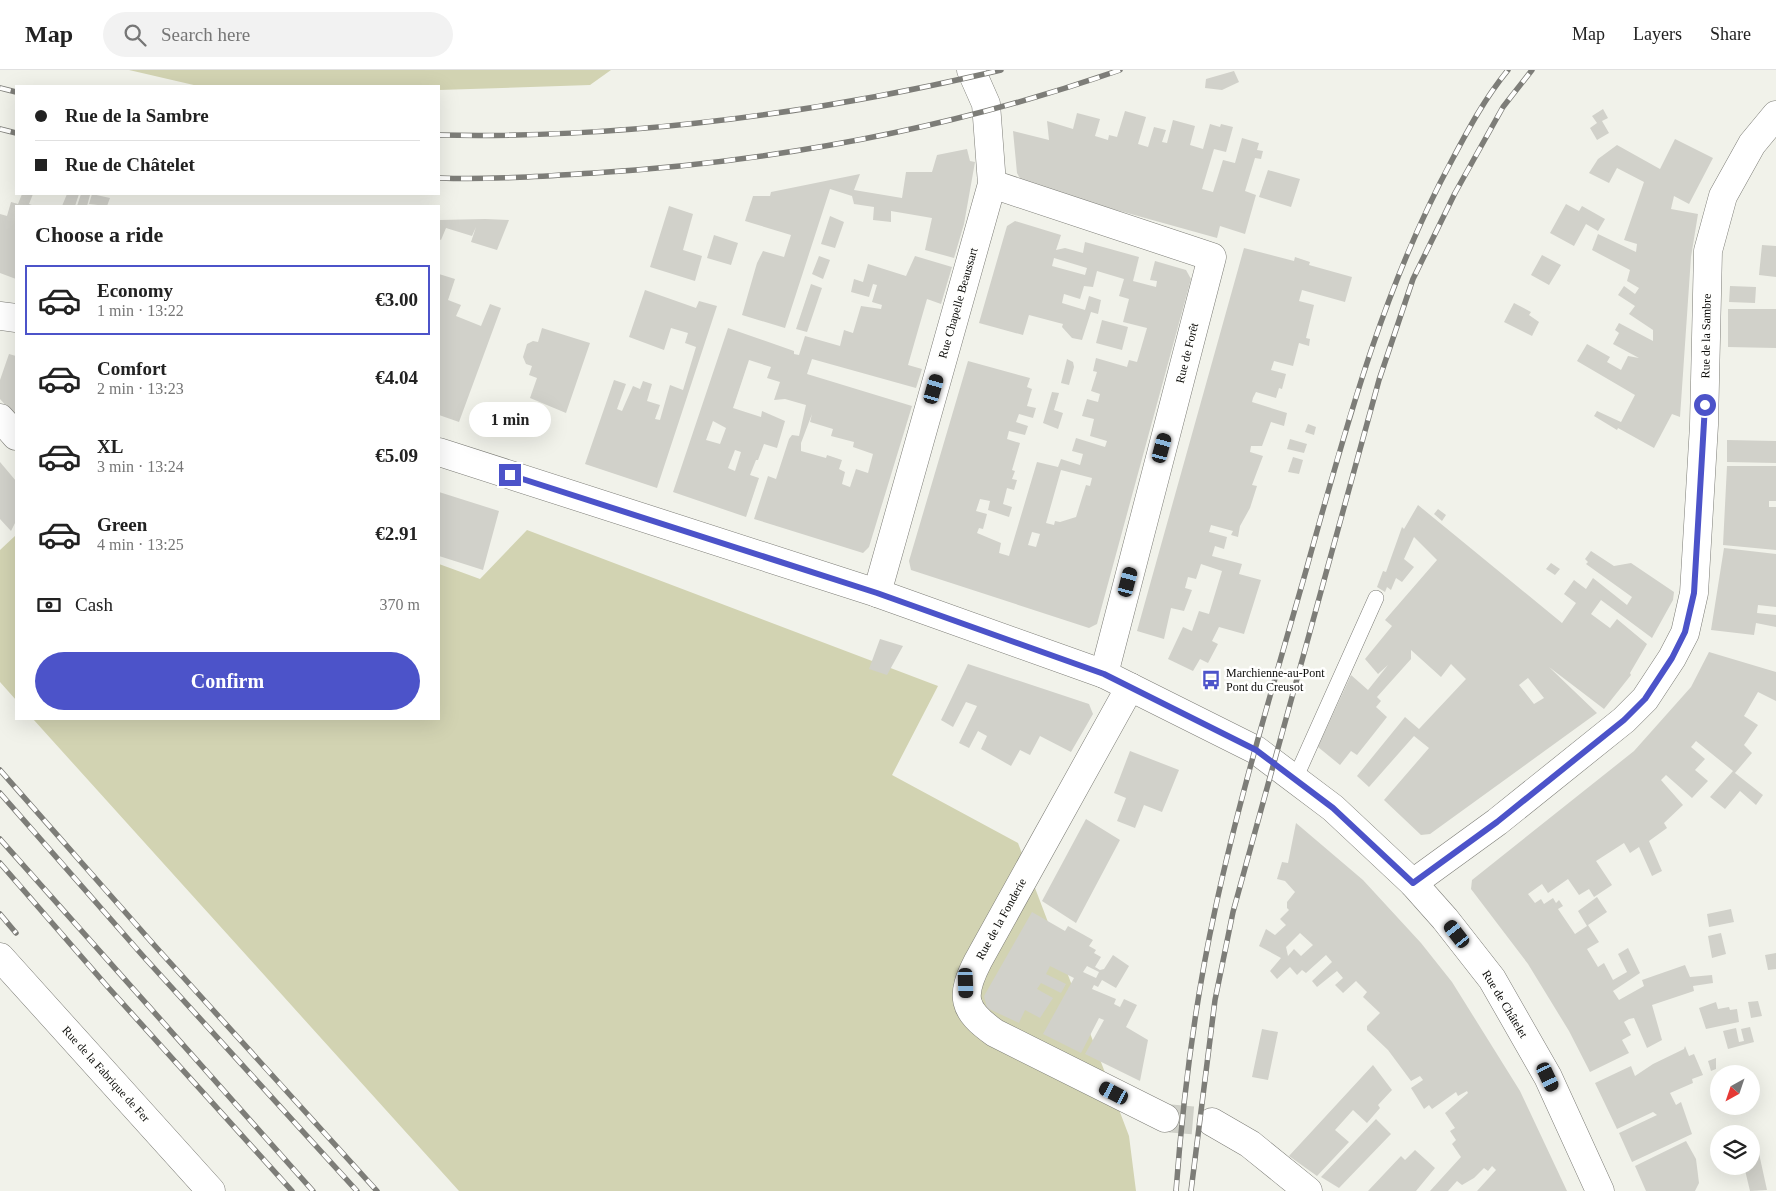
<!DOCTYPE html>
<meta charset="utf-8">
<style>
body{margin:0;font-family:Georgia,serif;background:#f2f2f2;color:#222;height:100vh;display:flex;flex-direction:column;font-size:19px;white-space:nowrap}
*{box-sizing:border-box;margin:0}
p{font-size:16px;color:#767676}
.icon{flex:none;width:28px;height:28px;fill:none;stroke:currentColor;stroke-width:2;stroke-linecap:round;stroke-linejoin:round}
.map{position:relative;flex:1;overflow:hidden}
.side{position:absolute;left:15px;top:135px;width:425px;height:515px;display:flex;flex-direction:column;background:#fff;border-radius:0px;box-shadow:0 5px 20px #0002}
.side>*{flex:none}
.hud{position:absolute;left:15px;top:15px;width:425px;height:110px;border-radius:0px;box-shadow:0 5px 20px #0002;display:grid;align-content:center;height:110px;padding:0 20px;background:#fff}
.needle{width:32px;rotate:220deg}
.controls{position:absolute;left:1710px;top:995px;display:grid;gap:10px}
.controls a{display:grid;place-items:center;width:50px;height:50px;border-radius:50%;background:#fff;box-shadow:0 5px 20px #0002;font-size:25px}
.end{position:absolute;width:22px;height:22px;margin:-11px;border:6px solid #4c53c9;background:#fff;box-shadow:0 0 0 2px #fff}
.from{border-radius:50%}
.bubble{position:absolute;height:35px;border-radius:18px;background:#fff;box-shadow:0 5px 20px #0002;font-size:16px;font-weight:800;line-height:35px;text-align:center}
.car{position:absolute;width:15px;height:30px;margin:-15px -8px;border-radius:6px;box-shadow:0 0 4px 1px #0007;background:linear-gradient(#222 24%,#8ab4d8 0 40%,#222 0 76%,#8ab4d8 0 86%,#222 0)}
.hud b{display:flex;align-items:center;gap:18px;height:48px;font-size:19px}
.hud b+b{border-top:1px solid #e0e0e0}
.hud i{width:12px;height:12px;background:#222}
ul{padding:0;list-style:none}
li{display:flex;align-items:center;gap:15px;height:70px;margin:0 10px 8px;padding:0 10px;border:2px solid transparent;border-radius:0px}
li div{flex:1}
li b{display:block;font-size:19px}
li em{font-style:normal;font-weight:800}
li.selected{border-color:#4c53c9}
li>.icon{width:45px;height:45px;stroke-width:1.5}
h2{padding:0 20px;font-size:22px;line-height:60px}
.pay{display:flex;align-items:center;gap:12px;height:55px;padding:0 20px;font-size:19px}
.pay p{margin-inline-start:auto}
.action{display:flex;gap:10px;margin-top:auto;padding:10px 20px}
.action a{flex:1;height:58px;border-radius:30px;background:#4c53c9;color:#fff;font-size:20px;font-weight:800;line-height:58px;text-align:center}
header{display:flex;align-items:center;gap:30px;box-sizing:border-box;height:70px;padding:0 25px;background:#fff;border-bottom:1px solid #e0e0e0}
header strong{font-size:24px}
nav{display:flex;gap:28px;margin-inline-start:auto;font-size:18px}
.search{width:350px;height:45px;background:#f2f2f2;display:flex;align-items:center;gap:12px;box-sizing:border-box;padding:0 18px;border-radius:28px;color:#767676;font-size:19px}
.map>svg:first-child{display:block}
.green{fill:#d2d3b2}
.building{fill:#d1d1ca;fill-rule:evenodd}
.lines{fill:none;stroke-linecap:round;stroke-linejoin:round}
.street-tunnel{stroke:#cfd0c8;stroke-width:28;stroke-dasharray:28 14;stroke-linecap:butt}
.lane-casing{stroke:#7c7c76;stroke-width:16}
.street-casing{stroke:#7c7c76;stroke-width:29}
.secondary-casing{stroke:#7c7c76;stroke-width:29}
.lane{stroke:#fff;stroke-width:15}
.street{stroke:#fff;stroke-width:28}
.secondary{stroke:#fff;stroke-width:28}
.rail-casing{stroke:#7d7d78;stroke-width:5.5}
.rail{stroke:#fffffe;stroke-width:4;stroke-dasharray:11;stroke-linecap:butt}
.route{stroke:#4c53c9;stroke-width:6}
.labels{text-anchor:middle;stroke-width:5;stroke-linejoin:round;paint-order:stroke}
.street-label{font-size:12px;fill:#0c0c09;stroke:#fffffe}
.poi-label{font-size:12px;fill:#0c0c09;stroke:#fffffe;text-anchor:start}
</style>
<header>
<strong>Map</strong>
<div class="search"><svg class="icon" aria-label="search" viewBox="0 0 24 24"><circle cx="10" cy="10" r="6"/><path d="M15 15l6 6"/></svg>Search here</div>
<nav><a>Map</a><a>Layers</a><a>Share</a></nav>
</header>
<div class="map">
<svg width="1776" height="1121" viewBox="0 0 1776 1121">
<rect width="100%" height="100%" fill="#f1f2ea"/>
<!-- green -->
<path class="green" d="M129,0H611L590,15L439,20V16H198Z
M527,460L938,616L892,705L1018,773L1129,1066L1136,1121H459L33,649H439V494L480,509Z
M16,465V630L0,612V480Z"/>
<!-- building -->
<path class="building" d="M1234,1L1239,12L1222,20L1205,18L1206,9Z
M1603,39L1608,48L1602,51L1609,63L1597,70L1590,58L1597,53L1592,46Z
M1125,41L1146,47L1138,74L1148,77L1154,57L1166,60L1162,72L1167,73L1173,50L1195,56L1190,75L1203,79L1210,54L1220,57L1221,54L1233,57L1226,82L1214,79L1202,119L1213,122L1223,90L1235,93L1242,68L1259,73L1257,80L1263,81L1261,89L1255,88L1245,121L1256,125L1245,164L1220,156L1217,168L1023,114L1017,103L1013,61L1049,70L1047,51L1073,59L1077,43L1100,49L1095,66L1108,70L1109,65L1117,67Z
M1675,69L1713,88L1689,134L1674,126L1671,139L1698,144L1691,187L1680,347L1672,344L1654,378L1618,358L1617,360L1594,346L1597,341L1621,352L1635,325L1577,291L1587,274L1610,287L1607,292L1621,300L1628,286L1639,288L1613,274L1619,263L1615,260L1619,253L1653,271V260L1629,244L1635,236L1618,225L1624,216L1635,224L1639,218L1627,211L1630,200L1592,180L1598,164L1636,182L1637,174L1624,170L1644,112L1617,98L1609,113L1589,103L1598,89L1617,75L1660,99Z
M967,79L970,91L975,92L964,154L954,188L925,180L932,148L891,141V152L873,150L874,137L854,134L852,126L830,119L785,258L742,245L757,193L763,181L784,187L791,165L745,151L753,126H770L771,122L860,104L854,120L902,128L906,102H932L937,85Z
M1268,100L1300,109L1291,137L1259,127Z
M22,124H33L29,134L35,136H16V209L0,203V144L7,146L11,132L18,134Z
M67,124H79L75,136H62Z
M81,124L90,125L87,136H77Z
M92,124L110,128L107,136L89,134Z
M1566,134L1579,141L1582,136L1605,149L1598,161L1586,154L1574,176L1550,163Z
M669,136L693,144L683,180L702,186L695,211L650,197Z
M830,146L844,152L835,178L821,174Z
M485,149L509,150L497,180L471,172L476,157L472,166L446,158L441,170L439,169V150Z
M1015,151L1061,165L1056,180L1065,178L1083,183L1085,172L1139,187L1133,211L1156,217L1157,211L1150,210L1155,191L1186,200L1191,209L1097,554L1089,558L911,500L909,491L968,291L1030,308L1027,317L1032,319L1027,336L1036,338L1033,348L1019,344L1016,352L1028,356L1025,365L1009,361L1007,369L1020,373L1012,400L1015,401L1012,409L1017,410L1014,420L1007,418L1003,434L1012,437L1009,447L988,440L990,431L980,429L976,441L987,444L983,459L979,458L977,463L1001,473L999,483L1009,486L1037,392L1058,397L1061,389L1080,395L1083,384L1072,381L1076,368L1105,377L1107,371L1090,366L1094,349L1082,346L1087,329L1098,332L1100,324L1091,321L1097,302L1093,301L1096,288L1127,297L1129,290L1137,292L1147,258L1123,252L1129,229L1119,226L1124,209L1097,201L1093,217L1084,216L1080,229L1064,224L1062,233L1085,240L1089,226L1101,230L1098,244L1091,242L1082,270L1072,268L1062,257L1063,254L1029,245L1023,265L979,253L1007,156ZM1054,188L1087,198L1085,205L1052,196ZM1061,400L1092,408L1090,416L1086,415L1076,447L1060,452L1055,451L1054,455L1046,453ZM1032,462L1040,464L1036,477L1028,475Z
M714,165L738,173L731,195L707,188Z
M1762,175L1776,176V207L1759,205Z
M1244,178L1294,191L1295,187L1310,192L1309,195L1352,207L1345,232L1302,220L1299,231L1314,235L1306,268L1310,269L1309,276L1299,273L1293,296L1274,291L1271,300L1286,304L1282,319L1279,318L1276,328L1256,322L1253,328L1252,332L1287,343L1284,356L1271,352L1262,376H1251L1250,382L1263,386L1252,415L1257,416L1250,438L1240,456L1238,467L1231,465L1233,461L1211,455L1209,462L1227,467L1224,479L1215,476L1212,486L1242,494L1239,504L1261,510L1244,564L1219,557L1212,571L1218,574L1208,593L1200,589L1193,601L1168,589L1183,557L1192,561L1199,541L1209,544L1222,501L1201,494L1196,509L1188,507L1185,518L1192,520L1184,541L1171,538L1164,569L1137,561Z
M1542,185L1561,195L1549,215L1531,205Z
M819,186L830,190L823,209L812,204Z
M915,186L952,197L941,234L927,229L908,295L922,299L916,318L812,289L807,304L912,336L869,477L863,483L754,449L768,406L776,409L789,369L792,365L799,366L806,335L785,329L774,330L780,312L767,308L771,297L749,290L733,338L761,347L762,341L785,351L777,378L764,374L758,390H756L750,405L759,408L746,447L673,422L728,258L794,281V284L799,285L805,266L840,276L844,260L853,263L861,236L881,239L882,235L872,232L877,215L873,214L869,227L851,222L854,209L863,212L868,194L906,206ZM812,344L810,352L833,359L831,366L854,372L853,377L873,384L868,403L856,399L850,417L842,414L845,402L839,399L842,390L827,385L826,388L801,381V373ZM713,351L726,358L720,374L706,370ZM735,380L741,382L735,401L728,398Z
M439,204L455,209L448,230L461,235L456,246L481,256L490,234L501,238L459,352L439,345Z
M811,214L822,218L807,262L796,259Z
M1730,216L1756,217L1755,233L1729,232Z
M645,220L696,238L699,231L717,236L657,418L585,394L614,310L626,314L617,339L622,341L633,316L640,319L643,311L652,314L647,331L660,335L655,349L660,350L670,315L683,320L696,277L685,273L688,263L671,258L664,280L629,267Z
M1514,233L1531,242L1529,245L1539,252L1532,266L1504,252Z
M1728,239H1776V278L1728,277Z
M1102,250L1128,257L1122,280L1096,273Z
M542,258L590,273L566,343L530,328L537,308L529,305L532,296L526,294L523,287L527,274L533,271L538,272Z
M9,284L16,286V347L0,329V310Z
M1067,289L1073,292L1074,297L1069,315L1061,313Z
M1052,322L1059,323L1054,340L1063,343L1058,359L1043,353Z
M1308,354L1316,357L1314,365L1305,362Z
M1290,369L1307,374L1304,383L1287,379Z
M1727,370L1776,371V393L1727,392Z
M1293,387L1303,390L1299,404L1288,402Z
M0,392L16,411V451L11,461L0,449Z
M1727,396H1776V431H1769V437H1776V480L1723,475Z
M439,422L499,441L483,500L439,486Z
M1418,435L1562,553L1576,533L1564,524L1574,510L1586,519L1593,508L1627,535L1632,527L1586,494L1588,492L1585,489L1591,481L1614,496L1631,493L1674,522L1673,530L1652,568L1601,530L1591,544L1610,558L1617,549L1647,574L1630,603L1631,605L1604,639L1549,597L1597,643L1430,764L1421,765L1384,730L1429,678L1414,666L1369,717L1357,706L1405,647L1419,659L1466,609L1451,594L1441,607L1411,580V589L1377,627L1381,631L1376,637L1387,647L1357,685L1351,681L1340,695L1318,677L1351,605L1368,620L1388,595L1378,604L1365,589L1392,556L1385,550L1437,490L1414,467L1404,489L1414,497L1402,512L1396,508L1391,520L1387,517L1385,522L1377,517L1383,501L1386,502L1402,457L1404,459ZM1528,608L1544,628L1534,634L1519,615Z
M1438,439L1446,445L1442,451L1434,444Z
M1724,478L1776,484V537L1758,535L1757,543L1776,545V557L1756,553L1754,565L1711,560Z
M1551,493L1560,499L1555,505L1546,499Z
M880,569L903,576L887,605L869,599Z
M1709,582L1776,602V631L1758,622L1744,646L1758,655L1744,675L1752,683L1735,703L1763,725L1756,735L1740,721L1725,739L1710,727L1733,701L1696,671L1691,677L1705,689L1695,700L1708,711L1692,728L1666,705L1661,710L1683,735L1664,753L1667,758L1649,771L1662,801L1652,806L1639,777L1630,783L1624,773L1596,791L1612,815L1594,827L1589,819L1579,825L1568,809L1548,823L1542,814L1528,824L1535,833L1541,829L1544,834L1553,828L1556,833L1559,830L1563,836L1558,839L1575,864L1587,856L1578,841L1597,827L1607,842L1588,855L1599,872L1587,879L1598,897L1604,893L1613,910L1627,902L1618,884L1628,878L1640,903L1613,921L1619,930L1644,916L1642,910L1685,895L1690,907L1712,905L1713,913L1693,916L1694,921L1652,935L1662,970L1647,978L1634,948L1629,949L1624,952L1631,965L1622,970L1629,983L1590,1002L1569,961L1528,894L1471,819L1472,810L1634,681L1691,617Z
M968,594L1089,634L1093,644L1071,682L1040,666L1030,685L1020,680L1011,696L981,679L987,666L978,661L969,678L959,673L977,636L966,632L953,657L941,650Z
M1130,681L1179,700L1162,742L1144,735L1135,758L1117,751L1126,728L1114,723Z
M1086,749L1120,770L1076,853L1042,831Z
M1296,753L1363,810L1421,873L1452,912L1520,1021L1567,1121H1477L1496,1100L1492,1096L1488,1101L1484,1098L1474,1108L1462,1115L1457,1111L1448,1121H1430L1461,1087L1452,1074L1456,1070L1450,1061L1455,1058L1445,1043L1468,1023L1467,1021L1458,1026L1456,1022L1432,1039L1429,1035L1424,1039L1411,1018L1423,1010L1420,1006L1411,1011L1388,980L1367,960V956L1380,943L1363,927L1367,922L1356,911L1343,923L1335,915L1343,908L1337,901L1317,917L1312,911L1332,892L1326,885L1306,903L1302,900L1297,905L1290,897L1277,909L1270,901L1281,888L1259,876L1266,859L1275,865L1286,855L1280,849L1289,840L1287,838V832L1295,822L1285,811L1277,809L1282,792L1288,793ZM1300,863L1313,875L1301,886L1294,879L1288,886L1286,877Z
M1731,839L1734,852L1709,857L1707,844Z
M1032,842L1065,861L1068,856L1093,870L1089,876L1096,880L1094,883L1101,887L1095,897L1100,900L1104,899L1113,885L1129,896L1116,918L1102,910L1098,917L1094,915L1092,919L1116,929L1114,934L1120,937L1124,929L1137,935L1126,957L1148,970L1140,1011L1085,984L1104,950L1099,948L1081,983L1043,964L1074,908L1050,896L1046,904L1066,914L1061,923L1041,913L1037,919L1053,928L1040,948L1025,940L1019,953L987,938L984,926ZM1087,896L1099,902L1096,908L1083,902Z
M1721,863L1726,884L1712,888L1708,866Z
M1776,883V899L1768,900L1765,885Z
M1758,931L1762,946L1751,948L1748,932Z
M1716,932L1718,939L1729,937L1730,940L1737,939L1739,952L1706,959L1699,938Z
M1750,957L1754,972L1728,979L1723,961L1736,958L1739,972L1744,971L1741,959Z
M1262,959L1278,962L1268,1010L1252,1007Z
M1685,976L1689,986L1694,984L1703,1005L1692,1009L1693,1013L1670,1023L1676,1035L1681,1032L1692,1064L1632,1092L1619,1063L1657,1045L1653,1042L1617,1059L1595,1013L1631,996L1635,1006L1653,994L1684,979Z
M1716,988V999L1711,1001L1708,991Z
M1373,995L1392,1020L1378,1035L1380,1038L1367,1053L1353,1040L1335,1060L1349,1072L1317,1106L1289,1086Z
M1376,1049L1391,1064L1339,1118L1321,1107Z
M1686,1071L1696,1089L1699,1113L1695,1121H1646L1635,1096Z
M1758,1079L1767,1120L1750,1121L1744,1096H1751V1081Z
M1415,1080L1435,1098L1416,1121H1368L1401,1086L1405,1090Z"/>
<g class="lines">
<!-- street-tunnel -->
<path class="street-tunnel" d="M1165,1048L1212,1052"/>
<defs>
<path id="lane" d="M1295,709L1376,528"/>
<path id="street" d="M992,114L1212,187L1104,604
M0,348L16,366
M877,523L992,114L986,34L971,0
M1130,617L978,891C960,926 962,940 995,963L1165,1048
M1413,813L1497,752L1624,650L1645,629L1672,588L1685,563L1694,523L1704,355L1708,181L1723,126L1752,74L1776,45
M0,887L211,1121
M1212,1052L1250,1074L1308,1121"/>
<path id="secondary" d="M0,246L16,248
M439,382L877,523L1104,604L1256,680L1333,738L1413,813L1445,849L1492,909L1548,1007L1600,1121"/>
</defs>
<!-- lane casing -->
<use href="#lane" class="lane-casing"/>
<!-- street casing -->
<use href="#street" class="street-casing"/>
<!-- secondary casing -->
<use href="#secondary" class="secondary-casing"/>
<!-- lane -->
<use href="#lane" class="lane"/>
<!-- street -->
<use href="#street" class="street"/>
<!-- secondary -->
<use href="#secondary" class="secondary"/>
<defs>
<path id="rail" d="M0,18L16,22
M0,59L16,63
M439,65C625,69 819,43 1001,0
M439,108C491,110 542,106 594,103C772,92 951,59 1120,0
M0,700L155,876L377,1121
M0,723L143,886L357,1121
M0,769L313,1121
M0,793L106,915L292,1121
M0,844L16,863
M1176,1121C1183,1027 1195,932 1215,840C1240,724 1275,610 1307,497C1346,357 1383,218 1452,90C1469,58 1485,28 1508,0
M1191,1121L1215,930L1233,842L1379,310L1413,209L1455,123L1503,37L1532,0"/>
</defs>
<!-- rail casing -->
<use href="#rail" class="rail-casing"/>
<!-- rail -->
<use href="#rail" class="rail"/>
</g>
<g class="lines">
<!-- route -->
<path class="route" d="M510,405L877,523L1104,604L1256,680L1333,738L1413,813L1497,752L1624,650L1645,629L1672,588L1685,562L1694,523L1705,335"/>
</g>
<!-- icons -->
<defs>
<symbol id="bus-bare" viewBox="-9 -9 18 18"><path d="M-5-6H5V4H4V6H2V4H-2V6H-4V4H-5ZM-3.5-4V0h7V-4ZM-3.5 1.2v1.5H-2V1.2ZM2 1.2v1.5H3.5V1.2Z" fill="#4c53c9" stroke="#fffffe" stroke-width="2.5" paint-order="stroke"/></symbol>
</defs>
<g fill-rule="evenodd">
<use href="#bus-bare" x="1197" y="596" width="28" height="28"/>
</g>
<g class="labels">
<!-- street labels -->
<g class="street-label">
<text transform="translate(958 233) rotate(-74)" y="4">Rue Chapelle Beaussart</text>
<text transform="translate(1706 266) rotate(-89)" y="4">Rue de la Sambre</text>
<text transform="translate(1187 283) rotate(-76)" y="4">Rue de Forêt</text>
<text transform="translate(1001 849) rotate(-61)" y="4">Rue de la Fonderie</text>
<text transform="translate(1505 934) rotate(59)" y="4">Rue de Châtelet</text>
<text transform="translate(106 1004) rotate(48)" y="4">Rue de la Fabrique de Fer</text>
</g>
<!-- poi labels -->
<g class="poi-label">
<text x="1226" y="607">Marchienne-au-Pont<tspan x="1226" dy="14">Pont du Creusot</tspan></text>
</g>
</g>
</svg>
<div class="controls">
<a><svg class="needle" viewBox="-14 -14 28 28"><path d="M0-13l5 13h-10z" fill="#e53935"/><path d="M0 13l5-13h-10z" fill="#767676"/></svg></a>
<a><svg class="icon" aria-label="layers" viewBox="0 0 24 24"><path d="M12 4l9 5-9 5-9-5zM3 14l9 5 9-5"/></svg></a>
</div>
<i class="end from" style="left:1705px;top:335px"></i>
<i class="end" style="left:510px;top:405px"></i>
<div class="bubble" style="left:469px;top:332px;width:82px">1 min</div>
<i class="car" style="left:934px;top:319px;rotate:16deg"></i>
<i class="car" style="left:1162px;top:378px;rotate:15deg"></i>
<i class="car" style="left:1128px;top:512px;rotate:15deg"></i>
<i class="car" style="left:1457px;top:864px;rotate:322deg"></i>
<i class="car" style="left:966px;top:913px;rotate:178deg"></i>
<i class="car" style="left:1548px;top:1007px;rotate:155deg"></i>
<i class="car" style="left:1114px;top:1023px;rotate:297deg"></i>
<div class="hud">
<b><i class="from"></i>Rue de la Sambre</b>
<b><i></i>Rue de Châtelet</b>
</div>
<section class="side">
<h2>Choose a ride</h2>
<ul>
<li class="selected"><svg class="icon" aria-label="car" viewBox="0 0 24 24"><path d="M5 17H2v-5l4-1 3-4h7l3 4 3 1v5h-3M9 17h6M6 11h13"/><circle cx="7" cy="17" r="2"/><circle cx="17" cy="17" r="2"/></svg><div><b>Economy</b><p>1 min · 13:22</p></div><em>€3.00</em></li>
<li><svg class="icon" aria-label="car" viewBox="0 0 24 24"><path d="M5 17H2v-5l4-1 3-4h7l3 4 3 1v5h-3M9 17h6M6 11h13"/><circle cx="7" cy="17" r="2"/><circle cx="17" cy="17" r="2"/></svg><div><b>Comfort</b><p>2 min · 13:23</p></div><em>€4.04</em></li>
<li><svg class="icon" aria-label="car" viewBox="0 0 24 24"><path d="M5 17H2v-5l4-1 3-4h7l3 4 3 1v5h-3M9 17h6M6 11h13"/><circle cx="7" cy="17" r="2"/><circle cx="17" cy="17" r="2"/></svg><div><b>XL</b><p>3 min · 13:24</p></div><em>€5.09</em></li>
<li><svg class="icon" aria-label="car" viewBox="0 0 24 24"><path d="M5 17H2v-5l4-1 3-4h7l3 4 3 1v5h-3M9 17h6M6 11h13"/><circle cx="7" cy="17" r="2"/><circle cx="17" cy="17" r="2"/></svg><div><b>Green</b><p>4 min · 13:25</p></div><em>€2.91</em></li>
</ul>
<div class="pay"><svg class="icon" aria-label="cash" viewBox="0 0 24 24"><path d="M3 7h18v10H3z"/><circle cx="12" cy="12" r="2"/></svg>Cash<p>370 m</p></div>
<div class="action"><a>Confirm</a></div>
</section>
</div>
